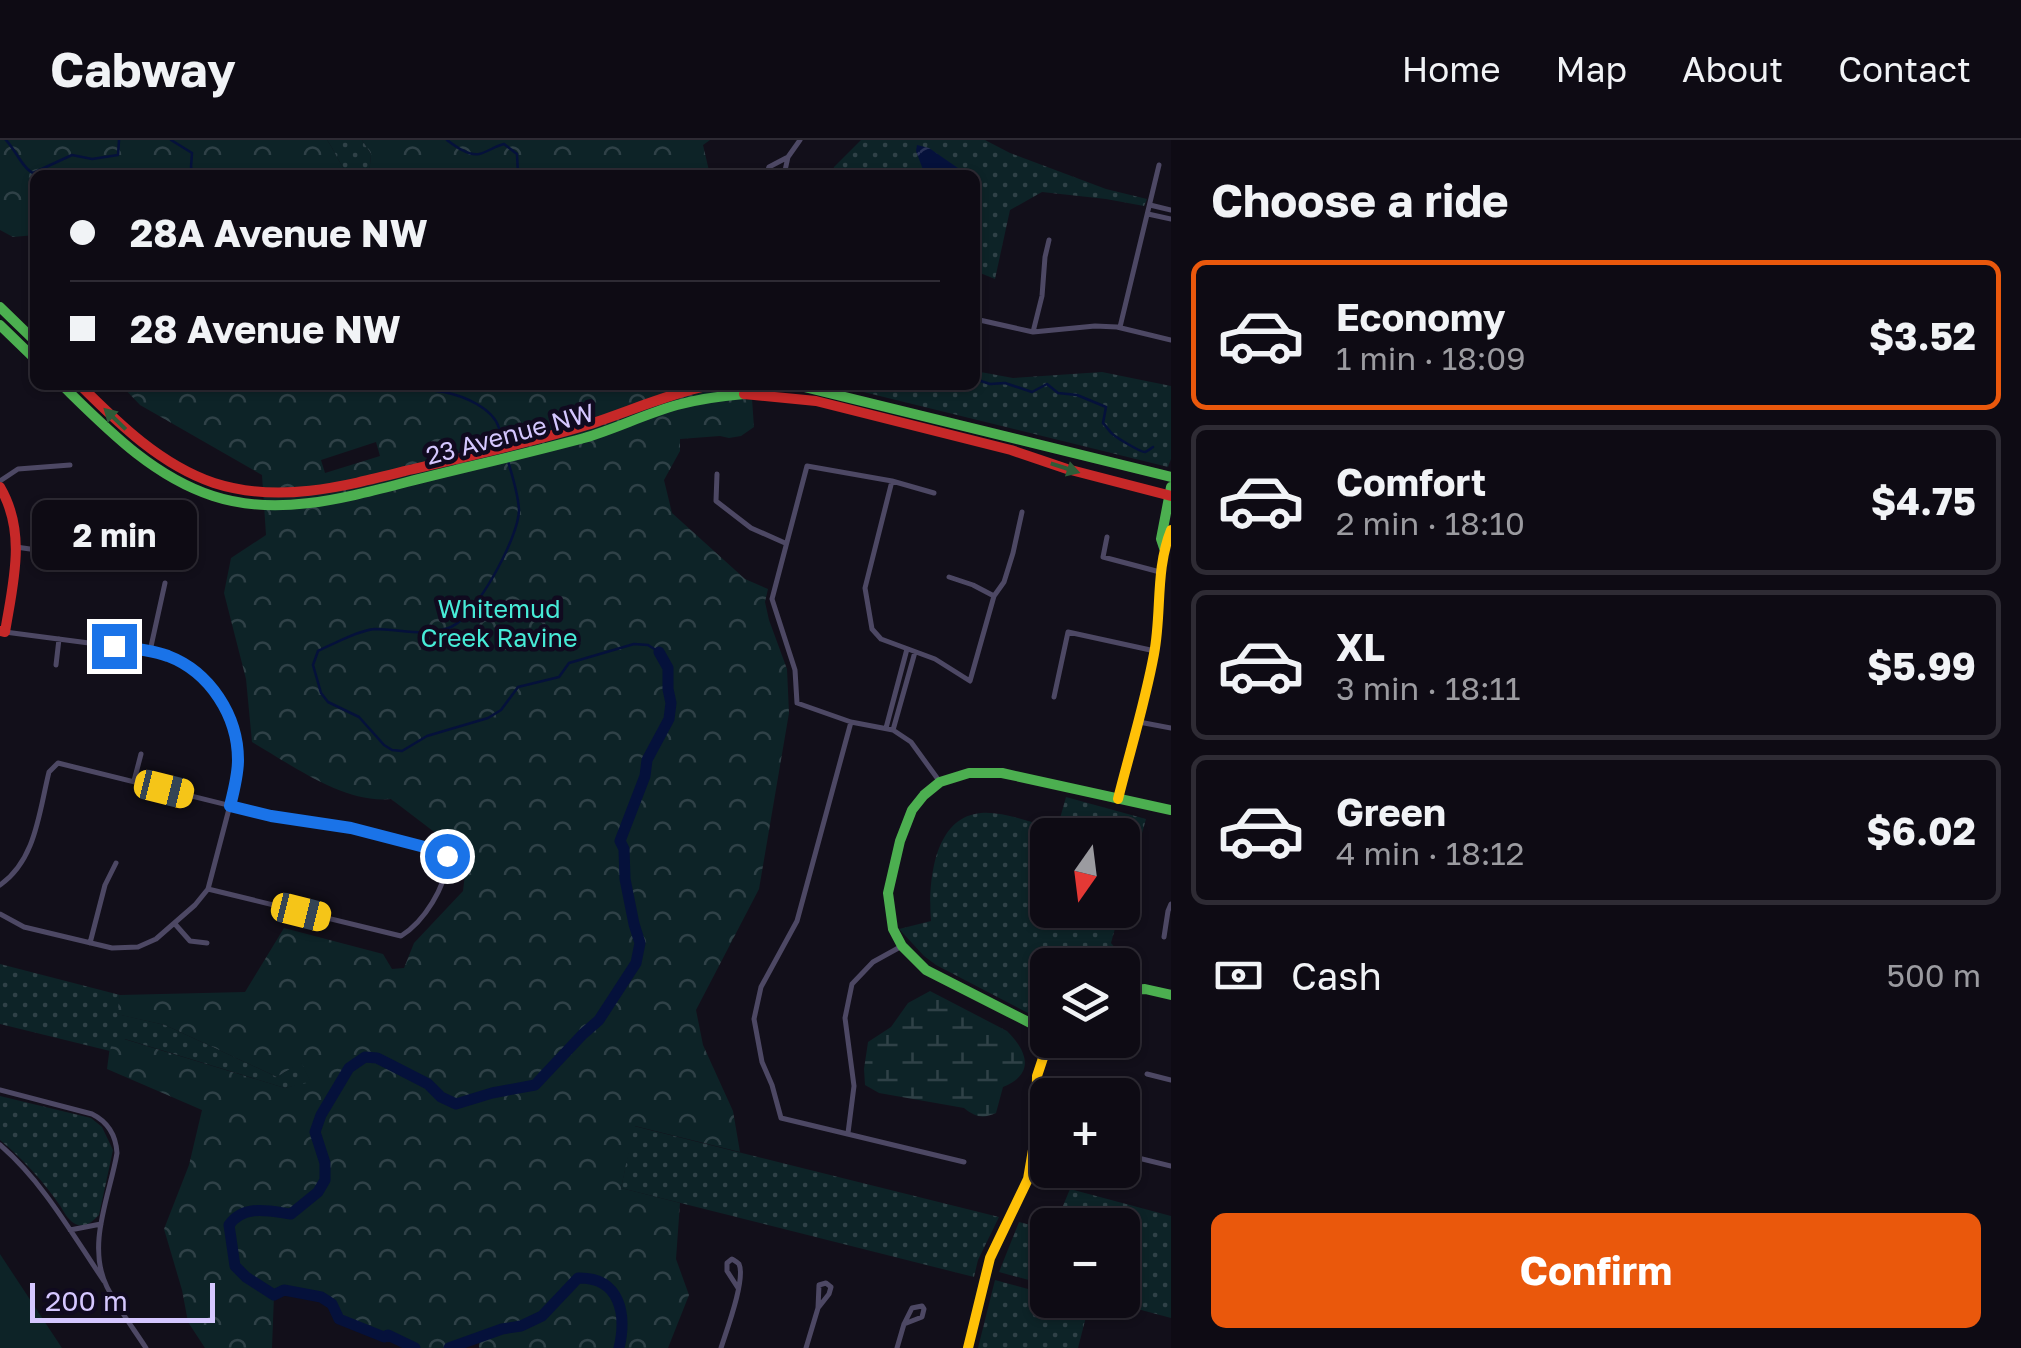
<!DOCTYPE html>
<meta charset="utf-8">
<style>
body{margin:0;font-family:"Golos Text",sans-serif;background:#1c1922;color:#f1f3f6;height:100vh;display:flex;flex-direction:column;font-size:38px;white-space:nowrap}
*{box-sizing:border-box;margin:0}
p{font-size:32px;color:#9b9ba0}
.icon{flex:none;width:55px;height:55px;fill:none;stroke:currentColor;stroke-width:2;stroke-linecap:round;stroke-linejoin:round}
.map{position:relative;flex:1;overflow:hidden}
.sheet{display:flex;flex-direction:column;background:#0e0b14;width:850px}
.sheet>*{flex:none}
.banner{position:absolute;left:30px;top:30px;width:950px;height:220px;border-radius:15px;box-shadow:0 2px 8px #0004,0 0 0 2px #2e2b34;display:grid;align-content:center;height:220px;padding:0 40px;background:#0e0b14}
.needle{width:65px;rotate:194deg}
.fabs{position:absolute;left:1030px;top:678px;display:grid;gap:20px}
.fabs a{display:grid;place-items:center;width:110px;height:110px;border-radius:15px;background:#0e0b14;box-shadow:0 2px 8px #0004,0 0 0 2px #2e2b34;font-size:50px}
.scale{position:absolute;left:30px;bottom:25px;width:185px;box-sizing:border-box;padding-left:10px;border:5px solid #d5c7ff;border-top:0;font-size:28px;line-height:35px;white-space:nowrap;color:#d5c7ff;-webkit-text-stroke:8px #100a1f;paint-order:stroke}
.end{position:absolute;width:45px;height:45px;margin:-22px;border:12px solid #1a73e8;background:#fff;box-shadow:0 0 0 5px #fff}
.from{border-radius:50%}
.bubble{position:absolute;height:70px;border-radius:15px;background:#0e0b14;box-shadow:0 2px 8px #0004,0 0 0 2px #2e2b34;font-size:32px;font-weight:700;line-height:70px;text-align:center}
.car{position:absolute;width:30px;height:60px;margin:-30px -15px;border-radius:12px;box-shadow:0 0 8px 2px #0007;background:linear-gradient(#f5c518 24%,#345 0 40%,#f5c518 0 76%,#345 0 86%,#f5c518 0)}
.banner b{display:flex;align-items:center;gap:35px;height:95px;font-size:38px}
.banner b+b{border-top:2px solid #2e2b34}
.banner i{width:25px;height:25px;background:#f1f3f6}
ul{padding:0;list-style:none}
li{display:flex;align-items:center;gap:30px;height:150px;margin:0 20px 15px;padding:0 20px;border:5px solid #2e2b34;border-radius:15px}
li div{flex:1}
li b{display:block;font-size:38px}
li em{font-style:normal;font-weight:700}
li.on{border-color:#ea580c}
li>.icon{width:90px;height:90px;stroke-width:1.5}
h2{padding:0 40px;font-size:45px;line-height:120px}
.pay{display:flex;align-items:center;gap:25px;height:110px;padding:0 40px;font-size:38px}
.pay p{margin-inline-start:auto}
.primary-button{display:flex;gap:20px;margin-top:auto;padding:20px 40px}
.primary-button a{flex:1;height:115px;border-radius:15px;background:#ea580c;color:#fff;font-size:40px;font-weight:700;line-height:115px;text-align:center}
header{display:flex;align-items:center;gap:60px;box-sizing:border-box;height:140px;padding:0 50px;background:#0e0b14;border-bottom:2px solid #2e2b34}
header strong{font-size:48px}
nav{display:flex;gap:55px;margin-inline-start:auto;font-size:35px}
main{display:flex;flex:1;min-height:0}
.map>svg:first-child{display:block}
.grass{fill:#0d2327}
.forest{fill:url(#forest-crowns);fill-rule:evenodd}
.wetland{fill:url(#wetland-marsh)}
.park{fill:url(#park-dots)}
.water{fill:url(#water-waves)}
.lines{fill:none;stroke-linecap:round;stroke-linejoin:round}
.stream{stroke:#05113b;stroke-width:2.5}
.river{stroke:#05113b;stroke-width:11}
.street{stroke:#4d4864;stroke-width:5}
.fast{stroke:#4caf50;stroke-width:10}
.slow{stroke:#ffc107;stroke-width:10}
.jam{stroke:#c62828;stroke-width:10}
.oneway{fill:#2e5c38}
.route{stroke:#1a73e8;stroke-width:12}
.labels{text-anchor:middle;stroke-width:9;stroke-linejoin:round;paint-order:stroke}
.street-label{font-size:25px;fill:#d5c7ff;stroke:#100a1f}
.park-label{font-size:25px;fill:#47ebd7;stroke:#100a1f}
</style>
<header>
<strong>Cabway</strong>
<nav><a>Home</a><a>Map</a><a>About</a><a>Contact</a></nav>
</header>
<main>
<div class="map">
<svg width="1171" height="1208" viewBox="0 0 1171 1208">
<defs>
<pattern id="forest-crowns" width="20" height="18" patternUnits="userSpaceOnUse" patternTransform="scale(2.5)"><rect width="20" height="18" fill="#0d2327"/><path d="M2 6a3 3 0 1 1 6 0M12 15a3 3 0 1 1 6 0" fill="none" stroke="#2f4147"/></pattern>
<pattern id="wetland-marsh" width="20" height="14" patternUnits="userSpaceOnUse" patternTransform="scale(2.5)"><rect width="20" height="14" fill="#0d2327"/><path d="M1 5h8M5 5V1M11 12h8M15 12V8" fill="none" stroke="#2f4147"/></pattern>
<pattern id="park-dots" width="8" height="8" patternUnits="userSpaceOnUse" patternTransform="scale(2.5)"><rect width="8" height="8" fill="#0d2327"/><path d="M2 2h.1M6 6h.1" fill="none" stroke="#2f4147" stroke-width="1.8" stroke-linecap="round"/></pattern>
<pattern id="water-waves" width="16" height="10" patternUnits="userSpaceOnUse" patternTransform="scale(2.5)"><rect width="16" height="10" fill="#05113b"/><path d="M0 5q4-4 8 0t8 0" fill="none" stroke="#293258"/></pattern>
</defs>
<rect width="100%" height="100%" fill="#120f1a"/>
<!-- grass -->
<path class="grass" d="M0,1114L62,1208H0Z"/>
<!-- forest -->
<path class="forest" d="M0,0H327C335,11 340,26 349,35H35V95L13,97L0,90Z
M362,0H710L703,5L710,35H369L371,14Z
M121,245H751L754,287L741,296L729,298L720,296L680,299V311L664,340L672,373L745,439L768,449L765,462L769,480L787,529L789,573L759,749L696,870L703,905L733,971L740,1012L635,986L621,1048L680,1063L676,1119L689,1155L668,1208H479V1196L449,1208H415L388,1195L384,1197L339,1179L332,1164L321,1157L284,1150L274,1155L272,1208H205L188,1182L182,1150L164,1089L189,1025L202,970L107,929L110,906L124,899L285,948L310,941L301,923L277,937L165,885L116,874L120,855L245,852L284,788L383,814L392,829L404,828L414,803L463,751L467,717L391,659C344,664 292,625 252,602L246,539L224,453L231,418L266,395L262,335L140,265ZM376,302L380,316L325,333L321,320Z"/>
<!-- wetland -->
<path class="wetland" d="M930,851L1007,891C1028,912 1035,934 1003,947L996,973C983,979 975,977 964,968L879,953L865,945L864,929L868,902L891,887L908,863Z"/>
<!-- park -->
<path class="park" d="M327,0H362L371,14L369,35H349C340,26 335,11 327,0Z
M861,0H985L1010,13L1106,49L1147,59L1144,66L1106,59L1042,52L1010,70L995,139L975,131V35H832L834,27Z
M975,231L1013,238L1102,232L1171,246V319L1168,327L835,245H975Z
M1066,657L1146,679L1123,762L1122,695H1048V770H1120L1111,803L1140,838L1123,841L1122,825H1048L1047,883L936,825L924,816L899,789L931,781C928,744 933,677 981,673C1005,671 1033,684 1057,689Z
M0,824L120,855L117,874L165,885L277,937L301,922L311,942L285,948L125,899L119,907L111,906L110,911L0,884Z
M0,956L91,978L102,987L113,1010L99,1075C93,1081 87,1087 78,1085C69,1082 65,1074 61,1067C44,1042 23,1019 0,1000Z
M634,986L999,1077L978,1120L974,1137L621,1048Z
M1070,1049L1171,1076V1178L1104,1160H1122V1085H1055Z
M1019,1082L1047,1089V1145L999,1132Z
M995,1140L1047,1154L1048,1160H1071L1089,1165L1078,1208H978Z"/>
<!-- water -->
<path class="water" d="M917,5L929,8L968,35H925L916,11Z"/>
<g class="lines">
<!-- stream -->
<path class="stream" d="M6,0C15,9 23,29 33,33L72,15L92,19L118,15L119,0
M171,0L192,13L191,27L194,35
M447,0C455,6 468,16 479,14C488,12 495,6 504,4L517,14L518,35
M975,239L990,244L1005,243L1032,252L1047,244L1058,253L1077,255L1106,267L1103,283C1107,287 1110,293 1115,296C1119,299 1142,313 1145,312C1148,311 1150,309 1153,307
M391,245L444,252
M442,245L444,252C464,256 493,268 499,288C502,298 503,308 507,318C512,335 518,352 519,370C519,397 476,476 451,487C426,498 401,489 375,489C359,490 333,504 318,511L313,525L321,553L328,562L359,577L384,605L392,610L402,611L427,596L488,578L501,570L518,547L559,537L569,523L634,504L648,505L659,512"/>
<!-- river -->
<path class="river" d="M415,1208L388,1195L384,1197L339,1179L332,1164L321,1157L284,1150L274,1155L246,1137L235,1126L229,1085C244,1064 269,1071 291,1074L318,1052L325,1040V1023L315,992L321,975L349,928L365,917L377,918L391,925L428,944L441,957L456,964L492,953L535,945L583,894L599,880L636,823L640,803L634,784L625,739L624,709L620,701L645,636L647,620L669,579L671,563L668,549V528L659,512
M449,1208L502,1189L521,1186L542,1176L578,1138C620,1137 627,1174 619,1208"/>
<!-- street -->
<path class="street" d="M766,35L769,27L788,17
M784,35L788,17L800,0
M1150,65L1171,70
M1148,74L1171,79
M975,179L1033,192L1095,186L1117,187L1171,200
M1120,187L1159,25
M1033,192L1042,156L1045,117L1049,100
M717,334L716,361L751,388L785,403
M0,341L18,329L70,325
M892,341L865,448L872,489L881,499L935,519L970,541L994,456L1004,442L1013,413L1022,372
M934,353L892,341L807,326L772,459L795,530L797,563L851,582L893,590L911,602L940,642
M1107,397L1103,417L1160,432
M16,407L79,416
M949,437L973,445L994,456
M150,511L165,443
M56,525L59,499
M1054,557L1068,492L1155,511
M851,582L797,781L761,847L754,879L762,922L772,945L781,978L964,1022
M1139,582L1171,588
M886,588L907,509
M893,590L915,512
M134,641L141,614
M0,745C36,720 39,672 49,632L58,623L264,674L353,689L440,711L448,720C445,747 425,781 401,796L208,749
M0,774L24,787L112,808L138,807L156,799L195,765L208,749L235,646L238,617L233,587L221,561L204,539L181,522L150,511L5,492
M175,784L190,801L207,803
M1164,797L1168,771L1171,764
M90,803L105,745L116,723
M1044,913L1063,916L1071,900
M1147,934L1171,940
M0,950L92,974C108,982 116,996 117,1013C110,1055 86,1105 107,1147C118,1168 133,1188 146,1208
M1036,992L1048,995
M848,993L854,946L845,878L852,844L873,822L902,806
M0,1005C44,1043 72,1094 104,1141
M1122,1014L1171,1026
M70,1090L101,1084
M721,1208C726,1192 746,1139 739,1124C737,1122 735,1121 732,1119L727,1123V1131L738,1148
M806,1208L818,1168L819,1145L826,1143L831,1147L829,1154L818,1168
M897,1208L904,1184L912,1168L922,1166L924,1169L922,1177L904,1184"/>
<!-- fast -->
<path class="fast" d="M0,167L35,201
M0,185L35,219
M62,245C107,289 152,336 213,356C277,377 345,358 407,342C466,327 525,314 584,298C615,289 645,274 677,265C699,259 721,256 744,254
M796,245L1171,337
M1164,408L1161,399L1171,347
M1122,851L1145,849L1171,855
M1048,892L926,830L902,806L893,789L888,753L900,701L912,670L924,655L940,642L969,633H1002L1171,670"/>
<!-- slow -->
<path class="slow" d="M1118,659C1130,611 1145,563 1154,514C1162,472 1155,430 1171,390
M968,1208L990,1118L1028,1039L1036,992L1037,936L1049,900"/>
<!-- jam -->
<path class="jam" d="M80,245C119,284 161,325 214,343C279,364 346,346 409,330C469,316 529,303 587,285C628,272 667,254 710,245
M744,254L816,261L1011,310L1067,329L1171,356
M0,347C27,393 13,443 5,492L0,491"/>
</g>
<!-- one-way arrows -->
<defs><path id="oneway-solid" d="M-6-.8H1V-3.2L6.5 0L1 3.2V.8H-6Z" transform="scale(2.5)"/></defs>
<g class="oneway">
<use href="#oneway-solid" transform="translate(115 279) rotate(-136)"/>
<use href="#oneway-solid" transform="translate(1065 328) rotate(18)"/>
</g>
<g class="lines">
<!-- route -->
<path class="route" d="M114,506C133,508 151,510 168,516C210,532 238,576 238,620C238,635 234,650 230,666L271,676L351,688L440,711L447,716"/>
</g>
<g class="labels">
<!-- street labels -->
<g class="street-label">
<text transform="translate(510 294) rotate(-15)" y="9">23 Avenue NW</text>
</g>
<!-- park labels -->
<g class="park-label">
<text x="499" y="478">Whitemud<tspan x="499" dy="29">Creek Ravine</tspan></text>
</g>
</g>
</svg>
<div class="fabs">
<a><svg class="needle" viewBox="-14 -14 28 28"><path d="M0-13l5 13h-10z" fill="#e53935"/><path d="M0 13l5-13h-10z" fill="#9b9ba0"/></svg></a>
<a><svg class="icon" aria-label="layers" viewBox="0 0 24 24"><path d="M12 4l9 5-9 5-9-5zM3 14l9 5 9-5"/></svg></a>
<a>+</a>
<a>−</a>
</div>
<div class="scale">200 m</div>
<i class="end from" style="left:447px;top:716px"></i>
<i class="end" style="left:114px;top:506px"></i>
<div class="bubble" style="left:32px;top:360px;width:165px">2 min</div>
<i class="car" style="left:164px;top:649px;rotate:104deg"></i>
<i class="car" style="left:301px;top:772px;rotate:104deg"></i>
<div class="banner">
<b><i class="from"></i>28A Avenue NW</b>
<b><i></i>28 Avenue NW</b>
</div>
</div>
<section class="sheet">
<h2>Choose a ride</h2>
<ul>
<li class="on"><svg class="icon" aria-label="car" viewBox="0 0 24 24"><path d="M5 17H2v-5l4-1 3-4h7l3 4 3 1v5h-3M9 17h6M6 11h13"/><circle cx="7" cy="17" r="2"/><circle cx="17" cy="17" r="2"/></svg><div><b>Economy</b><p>1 min · 18:09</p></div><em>$3.52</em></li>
<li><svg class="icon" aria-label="car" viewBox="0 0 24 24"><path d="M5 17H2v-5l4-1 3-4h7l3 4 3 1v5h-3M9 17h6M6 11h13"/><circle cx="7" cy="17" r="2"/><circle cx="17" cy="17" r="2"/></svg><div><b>Comfort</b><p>2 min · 18:10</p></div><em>$4.75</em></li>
<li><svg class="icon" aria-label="car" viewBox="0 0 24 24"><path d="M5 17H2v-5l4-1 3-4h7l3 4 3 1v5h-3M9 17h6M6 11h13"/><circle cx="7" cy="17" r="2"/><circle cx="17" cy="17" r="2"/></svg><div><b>XL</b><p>3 min · 18:11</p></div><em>$5.99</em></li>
<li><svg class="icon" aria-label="car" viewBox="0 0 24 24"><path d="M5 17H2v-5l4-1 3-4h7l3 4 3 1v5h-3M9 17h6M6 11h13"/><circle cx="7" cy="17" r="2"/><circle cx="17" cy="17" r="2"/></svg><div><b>Green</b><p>4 min · 18:12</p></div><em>$6.02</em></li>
</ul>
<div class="pay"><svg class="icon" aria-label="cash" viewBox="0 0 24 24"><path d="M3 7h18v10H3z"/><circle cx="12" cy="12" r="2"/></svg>Cash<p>500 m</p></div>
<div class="primary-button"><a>Confirm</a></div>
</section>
</main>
